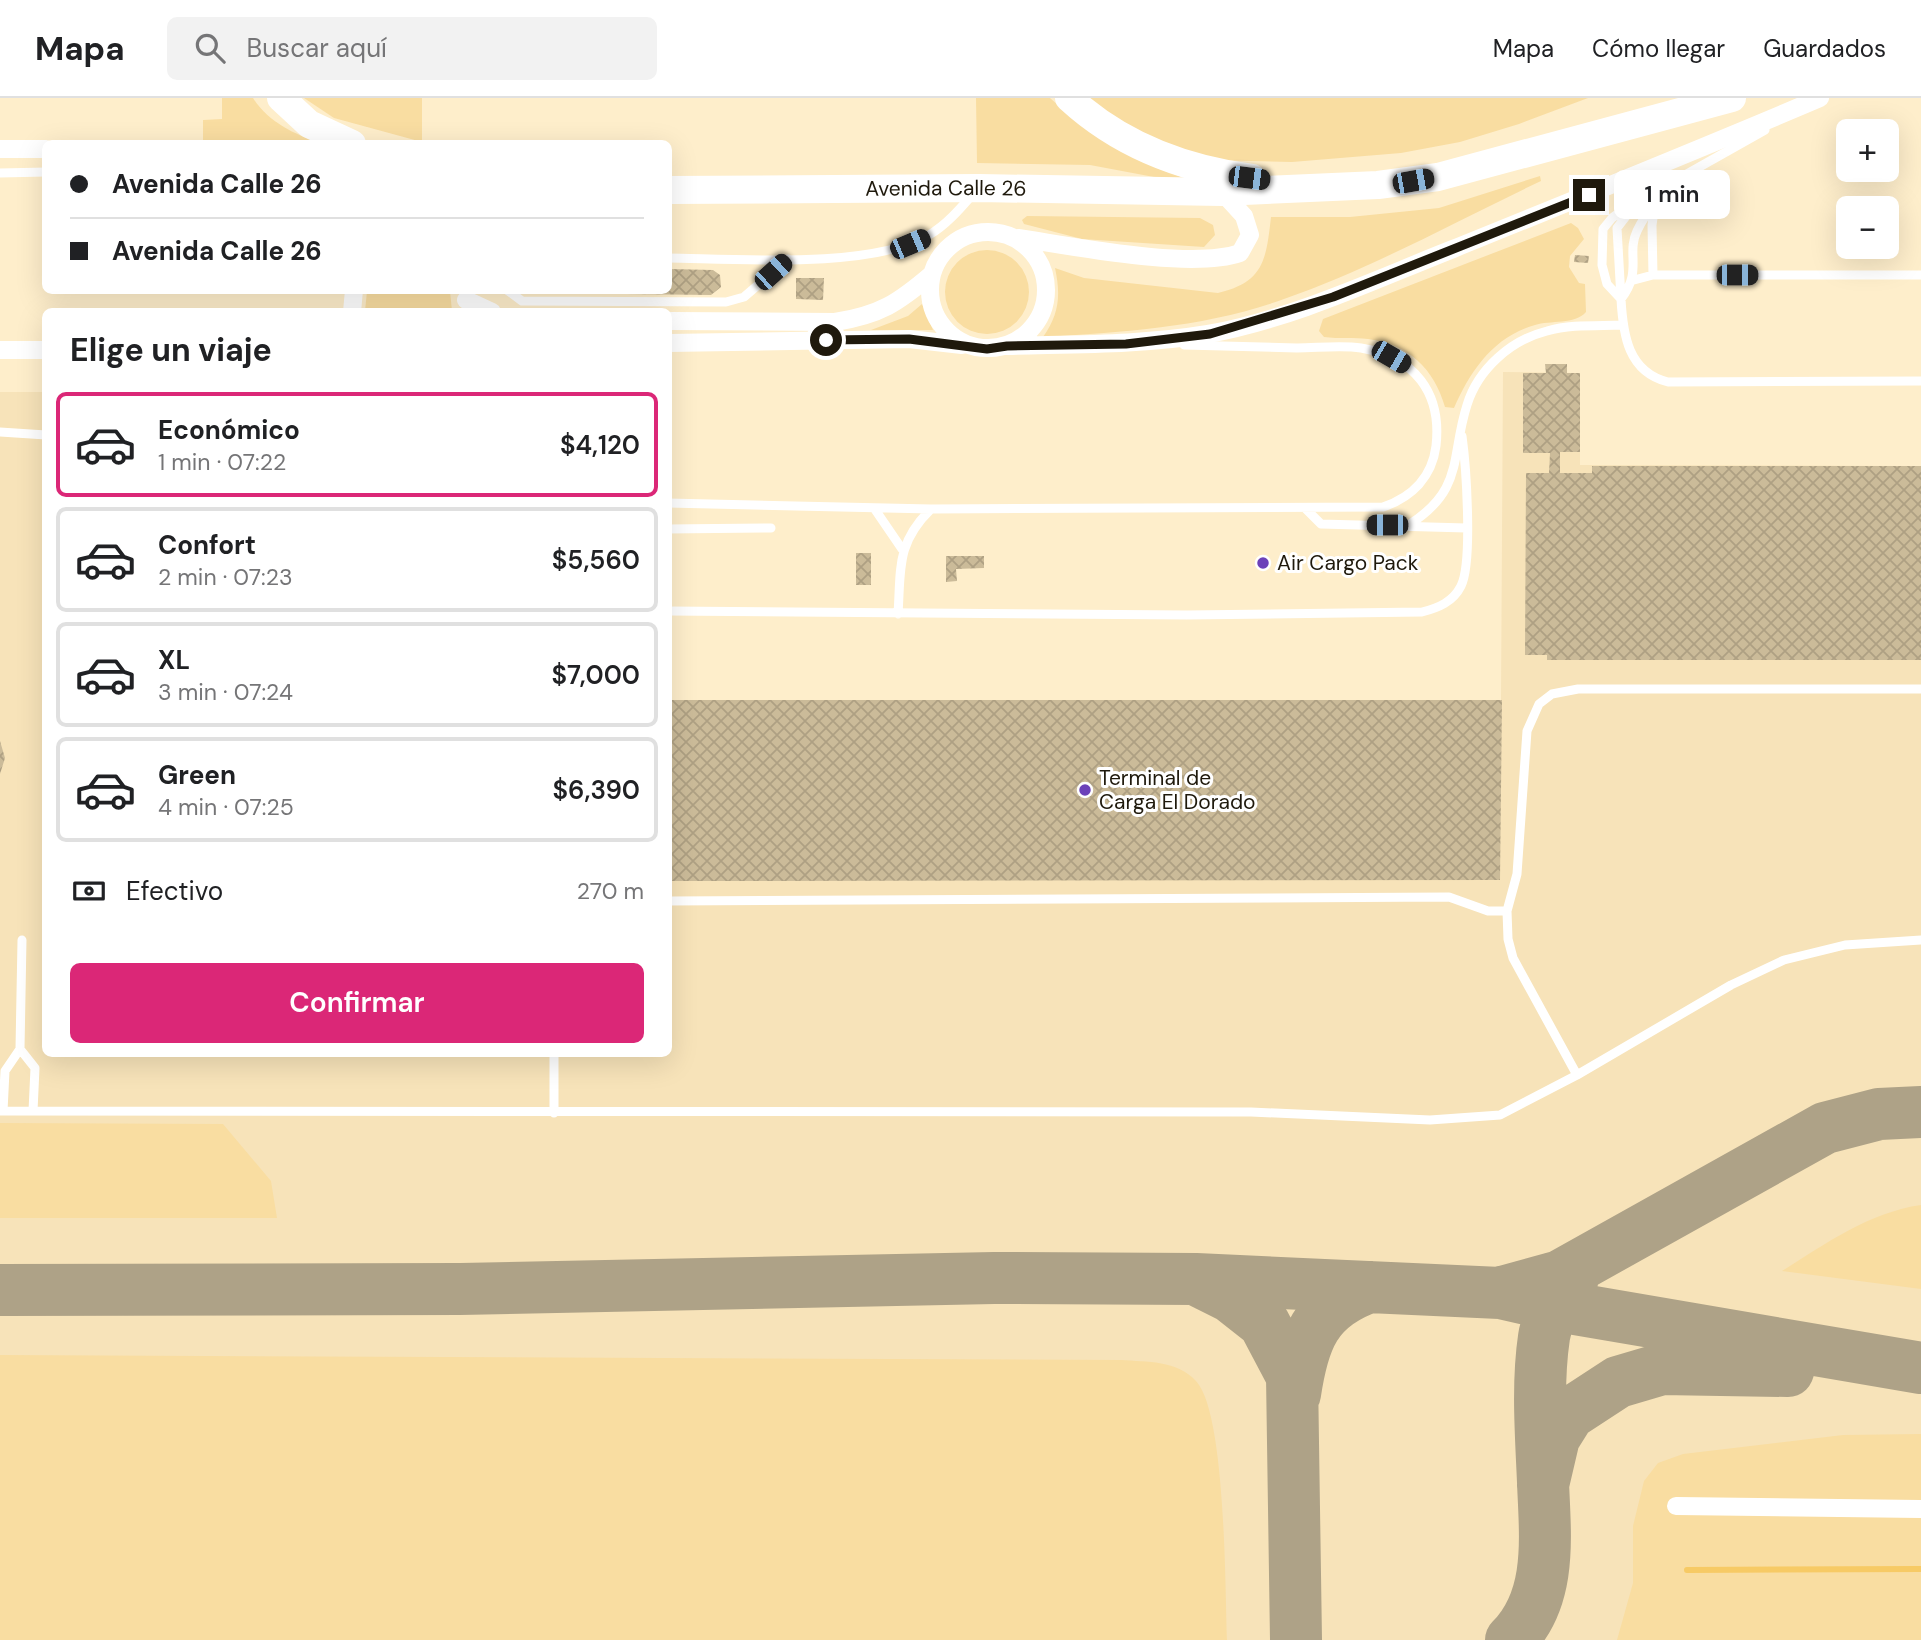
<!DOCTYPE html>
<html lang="es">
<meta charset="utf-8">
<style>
body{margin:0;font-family:"DM Sans",sans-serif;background:#f2f2f2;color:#202124;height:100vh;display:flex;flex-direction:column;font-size:26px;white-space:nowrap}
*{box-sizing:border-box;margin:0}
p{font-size:23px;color:#757577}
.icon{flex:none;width:38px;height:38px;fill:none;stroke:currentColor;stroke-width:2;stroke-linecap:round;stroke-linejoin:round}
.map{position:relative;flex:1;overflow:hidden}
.details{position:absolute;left:42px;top:210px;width:630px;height:749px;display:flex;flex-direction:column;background:#fff;border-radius:10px;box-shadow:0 7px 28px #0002}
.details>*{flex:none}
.guide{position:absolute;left:42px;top:42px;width:630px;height:154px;border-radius:10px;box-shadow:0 7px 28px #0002;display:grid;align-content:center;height:154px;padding:0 28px;background:#fff}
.fabs{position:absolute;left:1836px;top:21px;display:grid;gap:14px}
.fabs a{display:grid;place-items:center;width:63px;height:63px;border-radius:10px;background:#fff;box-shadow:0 7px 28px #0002;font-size:35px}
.end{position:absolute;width:32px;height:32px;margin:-16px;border:9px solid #1f190c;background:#fff;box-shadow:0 0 0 4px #fff}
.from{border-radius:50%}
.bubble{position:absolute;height:49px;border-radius:10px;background:#fff;box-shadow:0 7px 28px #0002;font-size:23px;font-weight:600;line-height:49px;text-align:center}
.car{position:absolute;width:21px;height:42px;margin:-21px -10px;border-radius:9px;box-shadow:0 0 5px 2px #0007;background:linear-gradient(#222 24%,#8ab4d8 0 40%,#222 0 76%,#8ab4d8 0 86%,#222 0)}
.guide b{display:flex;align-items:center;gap:24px;height:66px;font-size:26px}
.guide b+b{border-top:2px solid #e0e0e0}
.guide i{width:18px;height:18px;background:#202124}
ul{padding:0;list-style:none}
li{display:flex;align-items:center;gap:21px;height:105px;margin:0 14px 10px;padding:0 14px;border:4px solid #e0e0e0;border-radius:10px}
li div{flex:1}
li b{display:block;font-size:26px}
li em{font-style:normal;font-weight:600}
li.selected{border-color:#db2777}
li>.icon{width:63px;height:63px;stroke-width:1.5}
h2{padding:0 28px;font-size:32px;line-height:84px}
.pay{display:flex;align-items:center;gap:18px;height:77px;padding:0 28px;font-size:26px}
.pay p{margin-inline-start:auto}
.button{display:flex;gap:14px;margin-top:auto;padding:14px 28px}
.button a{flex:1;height:80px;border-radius:10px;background:#db2777;color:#fff;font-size:28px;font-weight:600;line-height:80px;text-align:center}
header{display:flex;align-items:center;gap:42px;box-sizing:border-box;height:98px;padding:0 35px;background:#fff;border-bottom:2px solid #e0e0e0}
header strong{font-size:33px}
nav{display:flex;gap:38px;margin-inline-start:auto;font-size:24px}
.search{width:490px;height:63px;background:#f2f2f2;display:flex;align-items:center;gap:18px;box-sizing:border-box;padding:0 24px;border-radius:10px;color:#757577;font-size:26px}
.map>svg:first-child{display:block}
.built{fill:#f7e3b9}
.green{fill:#f9dda1}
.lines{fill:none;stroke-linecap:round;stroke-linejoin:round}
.stream{stroke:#f7ca65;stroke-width:6}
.taxiway{stroke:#aea287;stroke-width:52}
.building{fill:url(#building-cross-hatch)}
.service{stroke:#fff;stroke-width:9}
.minor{stroke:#fff;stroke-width:18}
.primary{stroke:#fff;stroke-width:28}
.route{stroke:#1f190c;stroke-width:9}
.poi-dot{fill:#6c41b9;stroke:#fff;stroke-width:2.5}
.labels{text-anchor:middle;stroke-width:6;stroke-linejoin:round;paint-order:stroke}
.street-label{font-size:21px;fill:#1f190c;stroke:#fff}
.poi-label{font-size:21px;fill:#1f190c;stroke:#fff;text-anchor:start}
</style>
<header>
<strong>Mapa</strong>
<div class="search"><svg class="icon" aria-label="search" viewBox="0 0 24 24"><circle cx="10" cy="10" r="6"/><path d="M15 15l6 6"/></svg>Buscar aquí</div>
<nav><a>Mapa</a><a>Cómo llegar</a><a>Guardados</a></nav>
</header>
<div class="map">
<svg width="1921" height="1542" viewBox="0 0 1921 1542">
<defs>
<pattern id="building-cross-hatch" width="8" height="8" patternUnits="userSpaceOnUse" patternTransform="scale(1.75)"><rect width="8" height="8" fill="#cbbb99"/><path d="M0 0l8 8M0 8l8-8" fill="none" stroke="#aea083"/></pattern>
</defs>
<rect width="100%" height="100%" fill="#feeecb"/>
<!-- built -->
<path class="built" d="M1503,274L1580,275V367L1921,368V1542H0V294H45L46,956H668L669,602H1501Z"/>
<!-- green -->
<path class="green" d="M222,0H253C268,24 294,36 320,45H203V22L222,21Z
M304,0H422V44L334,20Z
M976,0H1050C1106,51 1146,68 1218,91L1090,67L977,65Z
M1087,0H1588L1519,26L1460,44L1401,55L1292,64L1208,62L1145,39Z
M1540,78L1541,83C1456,123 1373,170 1284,201C1208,229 1124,234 1043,239C1059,216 1061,198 1055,170L1084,180L1218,195C1264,184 1266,162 1271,119H1350L1439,110Z
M1027,118L1200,120L1213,127L1215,137L1204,149L1082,141L1024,126L1022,122Z
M1571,125L1578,130L1584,141L1570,158L1569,169L1579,185L1585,186L1586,214C1575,227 1550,222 1535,227C1494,238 1470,273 1454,310L1445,309C1434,271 1409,246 1368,241C1354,239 1339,241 1324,239L1319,233L1323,221Z
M945 194a42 42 0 1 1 84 0a42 42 0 1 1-84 0Z
M450,193L452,213H365L367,193Z
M922,206L933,232H871L908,218Z
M0,1025L223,1026L271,1083L277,1120H0Z
M1921,1107V1191L1782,1173C1825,1146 1870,1114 1921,1107Z
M0,1257L1121,1262C1147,1264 1177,1262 1196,1283C1226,1315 1225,1492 1227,1542H0Z
M1921,1336V1542H1617L1633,1485V1428L1644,1383L1658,1365L1683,1356L1843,1337Z"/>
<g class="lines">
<!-- stream -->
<path class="stream" d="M1687,1472L1921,1471"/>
<!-- taxiway -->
<path class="taxiway" d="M1199,1183L1231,1199L1264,1225L1292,1278L1296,1542
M0,1192L460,1191L994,1180L1196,1181L1500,1195L1558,1208L1921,1270
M1502,1194L1560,1178L1825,1030L1879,1016L1921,1014
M1295,1296C1303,1242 1315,1208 1370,1189
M1543,1387L1554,1340L1569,1316L1618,1284L1662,1271L1788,1273
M1511,1542C1553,1500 1545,1438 1543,1384C1541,1337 1537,1286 1544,1239C1546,1223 1564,1191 1574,1177"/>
</g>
<!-- building -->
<path class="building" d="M1575,157L1589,158L1588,165L1574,164Z
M668,171L713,172L720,177L721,189L711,197L627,196L621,192H668Z
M796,180H824L823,202L796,201Z
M1545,266H1567V275H1580V354H1560V375H1592V368H1921V562H1547V557H1525L1526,375H1549L1550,355H1523V275H1546Z
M856,455H871V487H856Z
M946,458H984V470L956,471L957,483L946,484Z
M668,602H1502L1500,782L668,783Z
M0,643L5,660L0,676Z"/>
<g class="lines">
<!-- service -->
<path class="service" d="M0,75L46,74
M1678,81C1661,97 1647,112 1637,133C1626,156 1643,173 1621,201C1623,237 1628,274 1668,284L1921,283
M668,160C736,161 873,171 929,137C946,127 960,111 972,97
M1653,177L1652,127L1655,106
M1634,182L1653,177H1921
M507,192L522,203L726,204L744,199L788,161
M1621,200L1617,130L1634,108
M1621,201L1607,186L1602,167L1603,131L1612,120L1644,97L1678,81L1765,32
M0,334L46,337
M668,405L931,411L1383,409C1412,399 1432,379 1436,348C1442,295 1415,259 1361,250C1341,247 1317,250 1297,250C1259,249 1221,248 1184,247
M874,410L902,451
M1306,411L1321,426L1466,430
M1407,428C1465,392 1450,360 1467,307C1478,271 1511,242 1547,233C1571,226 1598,228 1622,227
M668,431L771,430
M668,513L1187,517L1422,514C1438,510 1453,504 1461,488C1473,464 1466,367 1462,338
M898,516C901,471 896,445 931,411
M668,803L1449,799L1488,813H1507
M20,951L35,970L33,1013
M554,956V1015
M1577,977L1513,860L1508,841L1507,813L1517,776L1527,633L1539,606L1552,596L1578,591H1921
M0,1013L1251,1014L1430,1022L1500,1017L1577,977L1731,887L1784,862L1845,847L1921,842
M3,1013L5,973L20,951L22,842"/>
<!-- minor -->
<path class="minor" d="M0,51H46
M930 192a58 58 0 1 1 116 0a58 58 0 1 1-116 0Z
M1018,140C1072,148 1191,172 1240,155L1250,137L1244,118L1222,94
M466,202L492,214
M352,214L354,192
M668,223L835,224C880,217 898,205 932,176
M668,245L909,241L962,247
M1007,248C1074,246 1142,247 1208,236C1292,221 1374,182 1453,151C1576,101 1698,52 1820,0
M0,252H46
M1676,1408L1921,1411"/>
<!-- primary -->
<g class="primary">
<path d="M281,0L309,26L352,46"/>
<path d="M1069,0C1120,47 1183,71 1252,80"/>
<path id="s1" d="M668,92L979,90L1222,94L1378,87L1438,79L1732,0"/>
</g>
</g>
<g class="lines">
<!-- route -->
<path class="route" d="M826,242L909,241L987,251L1007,248L1126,246L1210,236L1333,199L1589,97"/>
</g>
<!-- markers -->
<g class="poi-dot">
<circle cx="1263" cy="465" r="7"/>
<circle cx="1085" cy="692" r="7"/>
</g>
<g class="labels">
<!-- street labels -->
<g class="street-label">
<text dy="7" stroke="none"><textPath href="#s1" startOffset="278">Avenida Calle 26</textPath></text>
</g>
<!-- poi labels -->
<g class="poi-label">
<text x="1277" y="472">Air Cargo Pack</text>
<text x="1099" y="687">Terminal de<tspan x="1099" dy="24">Carga El Dorado</tspan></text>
</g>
</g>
</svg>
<div class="fabs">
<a>+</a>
<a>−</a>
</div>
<i class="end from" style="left:826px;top:242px"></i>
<i class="end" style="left:1589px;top:97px"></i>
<div class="bubble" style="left:1614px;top:72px;width:116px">1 min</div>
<i class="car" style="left:1249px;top:80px;rotate:97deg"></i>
<i class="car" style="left:1413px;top:83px;rotate:80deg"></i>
<i class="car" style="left:910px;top:146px;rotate:67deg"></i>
<i class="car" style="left:773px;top:174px;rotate:48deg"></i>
<i class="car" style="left:1737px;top:177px;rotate:90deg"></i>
<i class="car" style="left:1391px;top:259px;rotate:120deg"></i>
<i class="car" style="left:1387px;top:427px;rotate:270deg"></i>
<div class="guide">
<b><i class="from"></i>Avenida Calle 26</b>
<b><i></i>Avenida Calle 26</b>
</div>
<section class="details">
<h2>Elige un viaje</h2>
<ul>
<li class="selected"><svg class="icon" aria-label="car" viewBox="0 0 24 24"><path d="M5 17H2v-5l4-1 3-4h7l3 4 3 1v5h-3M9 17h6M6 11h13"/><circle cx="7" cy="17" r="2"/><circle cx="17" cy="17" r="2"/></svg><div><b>Económico</b><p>1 min · 07:22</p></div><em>$4,120</em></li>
<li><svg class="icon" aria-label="car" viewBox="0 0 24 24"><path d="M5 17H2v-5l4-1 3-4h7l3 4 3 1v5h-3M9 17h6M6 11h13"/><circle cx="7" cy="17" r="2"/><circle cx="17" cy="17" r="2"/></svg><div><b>Confort</b><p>2 min · 07:23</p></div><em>$5,560</em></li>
<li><svg class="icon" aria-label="car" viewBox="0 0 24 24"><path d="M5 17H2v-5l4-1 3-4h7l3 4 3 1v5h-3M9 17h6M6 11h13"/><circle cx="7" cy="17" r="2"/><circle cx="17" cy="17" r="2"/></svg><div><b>XL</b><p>3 min · 07:24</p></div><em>$7,000</em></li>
<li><svg class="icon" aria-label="car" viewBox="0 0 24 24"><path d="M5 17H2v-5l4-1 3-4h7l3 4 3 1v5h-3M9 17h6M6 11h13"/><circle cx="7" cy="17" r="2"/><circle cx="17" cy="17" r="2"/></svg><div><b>Green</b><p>4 min · 07:25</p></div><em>$6,390</em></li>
</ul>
<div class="pay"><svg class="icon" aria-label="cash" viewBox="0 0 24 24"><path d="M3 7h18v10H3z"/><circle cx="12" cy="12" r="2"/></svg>Efectivo<p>270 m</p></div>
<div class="button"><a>Confirmar</a></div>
</section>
</div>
